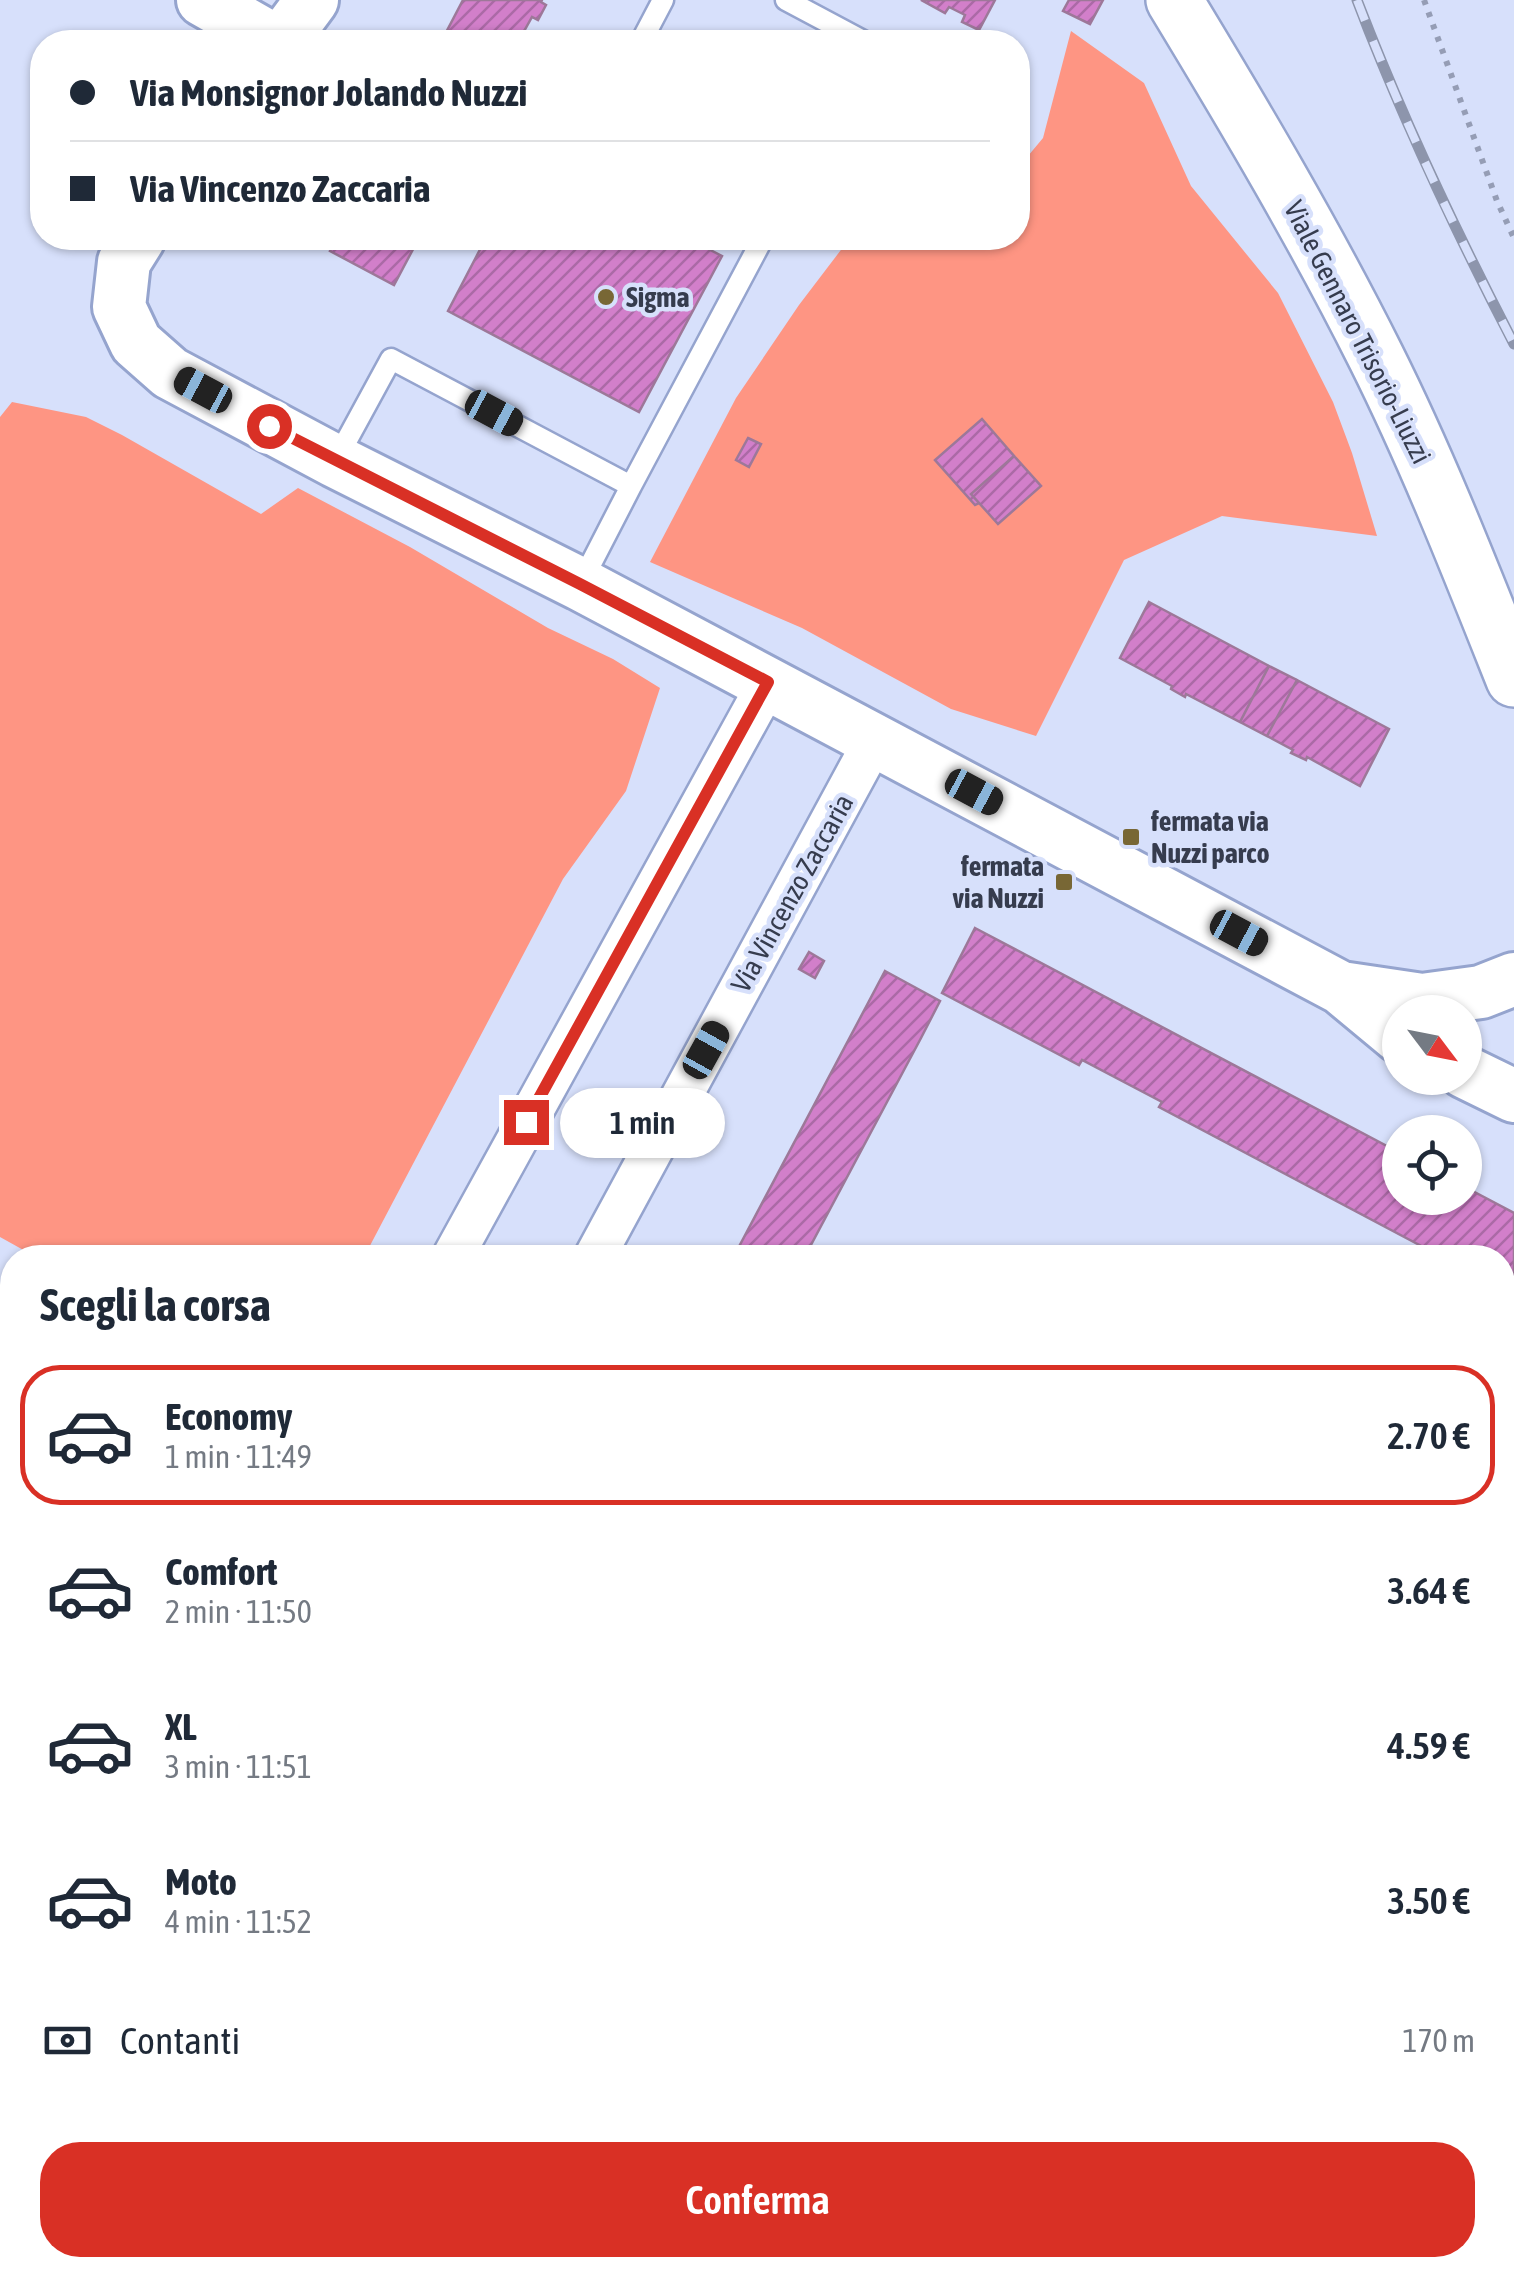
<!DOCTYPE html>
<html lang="it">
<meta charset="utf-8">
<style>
body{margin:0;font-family:"Asap Condensed",sans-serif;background:#f2f2f3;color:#1f2937;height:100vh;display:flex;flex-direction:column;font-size:38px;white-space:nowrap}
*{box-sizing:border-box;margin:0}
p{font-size:32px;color:#747a83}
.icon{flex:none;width:55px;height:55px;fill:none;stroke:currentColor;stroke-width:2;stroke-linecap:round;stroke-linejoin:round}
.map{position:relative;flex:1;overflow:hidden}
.panel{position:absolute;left:0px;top:1245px;width:1515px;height:1032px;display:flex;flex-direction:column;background:#fff;border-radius:40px 40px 0 0;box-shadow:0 2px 8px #0004}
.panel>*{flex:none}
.guide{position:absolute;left:30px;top:30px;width:1000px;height:220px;border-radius:40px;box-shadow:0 2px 8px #0004;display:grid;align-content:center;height:220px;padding:0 40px;background:#fff}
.needle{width:65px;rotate:122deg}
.controls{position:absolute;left:1382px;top:995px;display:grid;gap:20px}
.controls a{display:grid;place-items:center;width:100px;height:100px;border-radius:50%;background:#fff;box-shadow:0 2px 8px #0004;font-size:50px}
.end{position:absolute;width:45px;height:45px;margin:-22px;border:12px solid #d93025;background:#fff;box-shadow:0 0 0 5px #fff}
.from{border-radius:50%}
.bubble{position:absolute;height:70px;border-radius:35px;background:#fff;box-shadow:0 2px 8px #0004;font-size:32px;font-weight:600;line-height:70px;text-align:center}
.car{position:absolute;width:30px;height:60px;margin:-30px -15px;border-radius:12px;box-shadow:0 0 8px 2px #0007;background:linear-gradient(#222 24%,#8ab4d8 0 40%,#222 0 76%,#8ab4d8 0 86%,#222 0)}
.guide b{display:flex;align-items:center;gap:35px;height:95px;font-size:38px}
.guide b+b{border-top:2px solid #e0e1e3}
.guide i{width:25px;height:25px;background:#1f2937}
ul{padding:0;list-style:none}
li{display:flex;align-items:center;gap:30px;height:140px;margin:0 20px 15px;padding:0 20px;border:5px solid transparent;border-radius:40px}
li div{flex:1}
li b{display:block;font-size:38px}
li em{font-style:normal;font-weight:600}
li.selected{border-color:#d93025}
li>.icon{width:90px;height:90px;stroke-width:1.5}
h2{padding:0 40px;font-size:45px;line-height:120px}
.pay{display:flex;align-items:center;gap:25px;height:110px;padding:0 40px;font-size:38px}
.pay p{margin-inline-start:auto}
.button{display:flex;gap:20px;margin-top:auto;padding:20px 40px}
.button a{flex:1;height:115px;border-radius:40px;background:#d93025;color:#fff;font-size:40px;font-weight:600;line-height:115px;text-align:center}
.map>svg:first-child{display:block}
.green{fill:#fe9583}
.building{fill:url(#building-hatch);stroke:#9d7899;stroke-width:2.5}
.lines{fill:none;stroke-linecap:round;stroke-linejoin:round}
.service-casing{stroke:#95a4ce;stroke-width:25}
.minor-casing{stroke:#95a4ce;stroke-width:45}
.tertiary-casing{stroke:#95a4ce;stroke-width:58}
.secondary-casing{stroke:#95a4ce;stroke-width:60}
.path{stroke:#959db5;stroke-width:6;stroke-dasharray:5 8;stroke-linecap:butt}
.service{stroke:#fff;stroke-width:20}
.minor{stroke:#fff;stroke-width:40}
.tertiary{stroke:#fff;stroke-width:52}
.secondary{stroke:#fff;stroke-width:55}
.rail-casing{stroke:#8d95ac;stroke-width:11}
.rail{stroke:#d7e0fb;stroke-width:8;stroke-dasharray:22;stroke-linecap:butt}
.route{stroke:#d93025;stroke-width:12}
.poi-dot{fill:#786735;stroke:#d7e0fb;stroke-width:4}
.labels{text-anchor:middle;stroke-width:9;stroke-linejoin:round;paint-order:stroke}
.poi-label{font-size:28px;font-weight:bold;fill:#363c4e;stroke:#d7e0fb;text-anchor:start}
.street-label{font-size:28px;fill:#363c4e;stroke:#d7e0fb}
</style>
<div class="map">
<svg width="1514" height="2277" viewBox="0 0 1514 2277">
<defs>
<pattern id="building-hatch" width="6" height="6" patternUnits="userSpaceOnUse" patternTransform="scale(2.5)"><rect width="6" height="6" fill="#d27fca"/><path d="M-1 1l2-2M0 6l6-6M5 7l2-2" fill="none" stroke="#ab69a6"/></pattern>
</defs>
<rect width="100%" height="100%" fill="#d7e0fb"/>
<!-- green -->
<path class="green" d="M1071,31L1144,83L1191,186L1278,293L1333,402L1352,453L1377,536L1222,516L1124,560L1036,736L951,709L802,628L650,562L736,398L799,305L850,238H1018V168L1043,138Z
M12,402L86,417L122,435L261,514L298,488L410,547L548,628L613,659L660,688L626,791L563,879L364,1257H36L0,1237V417Z"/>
<!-- building -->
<path class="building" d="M463,0H542L541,2L546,5L538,20L532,17L518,42H441Z
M921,0H995L979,30L962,22L965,15L949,7L945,13Z
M1069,0H1103L1090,24L1063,11Z
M337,238H419L394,285L330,251Z
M486,238H687L722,256L639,412L448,311Z
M982,419L1014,456L971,494L979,503L975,505L935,460Z
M748,438L761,444L749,467L736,460Z
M1014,456L1041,486L998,524L971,494Z
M1149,602L1269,666L1240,722L1186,694L1185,697L1171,689L1172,686L1120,658Z
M1269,666L1297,680L1267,736L1240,722Z
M1297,680L1389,729L1360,786L1307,757L1306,760L1291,753L1293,750L1267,736Z
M975,928L1400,1153V1198H1465V1187L1514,1213V1294L1502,1288V1258H1444L1159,1107L1162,1102L1082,1060L1079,1065L942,993Z
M809,952L824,961L815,978L799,969Z
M885,971L940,1001L921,1038L804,1258H733Z
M1502,1594L1513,1599L1514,1598V1669L1502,1663Z"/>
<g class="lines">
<defs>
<path id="service" d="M786,0L865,42
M641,42L663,0
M336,460L391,359L631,486L581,583
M631,486L763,238"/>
<path id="minor" d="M452,1258L768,683
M594,1258L875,739
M1502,1427L1514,1423
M0,1569L12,1576
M1265,2265L1289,2277"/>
<path id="tertiary" d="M203,0L277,42
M281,42L312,0
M139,238L124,262L119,307L136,343L170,373L335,461L580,584L1341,988L1400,1037
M1341,988L1422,1000L1481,992L1514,979
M1465,1072L1514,1096"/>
<path id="secondary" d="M1174,0C1245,117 1315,235 1376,357C1428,461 1471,571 1514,679"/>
</defs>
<!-- service casing -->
<use href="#service" class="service-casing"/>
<!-- minor casing -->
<use href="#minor" class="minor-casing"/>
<!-- tertiary casing -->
<use href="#tertiary" class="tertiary-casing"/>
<!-- secondary casing -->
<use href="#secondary" class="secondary-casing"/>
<!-- path -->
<path class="path" d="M1424,0L1497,201L1514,238"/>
<!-- service -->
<use href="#service" class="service"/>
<!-- minor -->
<use href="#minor" class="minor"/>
<!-- tertiary -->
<use href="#tertiary" class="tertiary"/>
<!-- secondary -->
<use href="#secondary" class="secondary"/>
<defs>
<path id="rail" d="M1357,0C1402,118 1456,232 1514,344"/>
</defs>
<!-- rail casing -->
<use href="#rail" class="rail-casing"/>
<!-- rail -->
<use href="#rail" class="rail"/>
</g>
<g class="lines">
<!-- route -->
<path class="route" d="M269,426L580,584L768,682L526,1122"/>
</g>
<!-- markers -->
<g class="poi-dot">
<circle cx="606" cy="297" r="10"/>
<rect x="1121" y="827" width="20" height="20" rx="5"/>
<rect x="1054" y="872" width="20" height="20" rx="5"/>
</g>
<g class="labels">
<!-- poi labels -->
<g class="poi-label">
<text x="626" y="307">Sigma</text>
<text x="1151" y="831">fermata via<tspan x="1151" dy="32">Nuzzi parco</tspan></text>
<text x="1044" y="876" text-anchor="end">fermata<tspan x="1044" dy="32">via Nuzzi</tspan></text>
</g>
<!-- street labels -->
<g class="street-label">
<text transform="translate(1358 332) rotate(63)" y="10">Viale Gennaro Trisorio-Liuzzi</text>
<text transform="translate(792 893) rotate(-61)" y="10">Via Vincenzo Zaccaria</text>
</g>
</g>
</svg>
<div class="controls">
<a><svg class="needle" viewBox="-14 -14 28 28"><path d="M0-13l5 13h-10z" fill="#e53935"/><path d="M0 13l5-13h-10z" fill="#747a83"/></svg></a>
<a><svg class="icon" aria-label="locate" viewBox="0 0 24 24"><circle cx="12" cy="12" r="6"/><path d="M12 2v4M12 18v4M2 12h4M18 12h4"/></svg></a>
</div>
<i class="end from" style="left:269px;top:426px"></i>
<i class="end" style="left:526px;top:1122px"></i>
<div class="bubble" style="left:560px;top:1088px;width:165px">1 min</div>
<i class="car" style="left:203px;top:390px;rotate:298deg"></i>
<i class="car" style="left:494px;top:413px;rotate:118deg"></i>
<i class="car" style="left:974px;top:792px;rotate:118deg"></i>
<i class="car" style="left:1239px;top:933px;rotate:118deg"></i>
<i class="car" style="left:706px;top:1050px;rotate:29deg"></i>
<div class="guide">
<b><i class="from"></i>Via Monsignor Jolando Nuzzi</b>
<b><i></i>Via Vincenzo Zaccaria</b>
</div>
<section class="panel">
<h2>Scegli la corsa</h2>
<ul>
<li class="selected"><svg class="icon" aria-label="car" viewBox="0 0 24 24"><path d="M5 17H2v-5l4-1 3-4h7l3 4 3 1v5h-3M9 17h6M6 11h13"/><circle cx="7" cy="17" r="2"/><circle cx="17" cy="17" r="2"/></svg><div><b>Economy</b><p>1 min · 11:49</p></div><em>2.70 €</em></li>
<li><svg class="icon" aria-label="car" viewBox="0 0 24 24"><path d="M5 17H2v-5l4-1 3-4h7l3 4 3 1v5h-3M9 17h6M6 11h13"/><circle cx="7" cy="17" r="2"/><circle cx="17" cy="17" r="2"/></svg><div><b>Comfort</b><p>2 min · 11:50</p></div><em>3.64 €</em></li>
<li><svg class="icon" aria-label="car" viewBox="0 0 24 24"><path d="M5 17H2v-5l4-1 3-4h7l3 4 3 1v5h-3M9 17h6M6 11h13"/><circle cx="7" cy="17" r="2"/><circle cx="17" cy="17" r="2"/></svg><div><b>XL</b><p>3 min · 11:51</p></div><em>4.59 €</em></li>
<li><svg class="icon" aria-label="car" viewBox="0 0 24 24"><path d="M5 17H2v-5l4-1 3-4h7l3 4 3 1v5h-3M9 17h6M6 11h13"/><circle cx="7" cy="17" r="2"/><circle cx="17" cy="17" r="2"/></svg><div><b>Moto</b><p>4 min · 11:52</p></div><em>3.50 €</em></li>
</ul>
<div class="pay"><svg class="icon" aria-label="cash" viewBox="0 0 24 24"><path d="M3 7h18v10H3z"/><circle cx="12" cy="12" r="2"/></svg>Contanti<p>170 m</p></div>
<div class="button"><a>Conferma</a></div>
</section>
</div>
